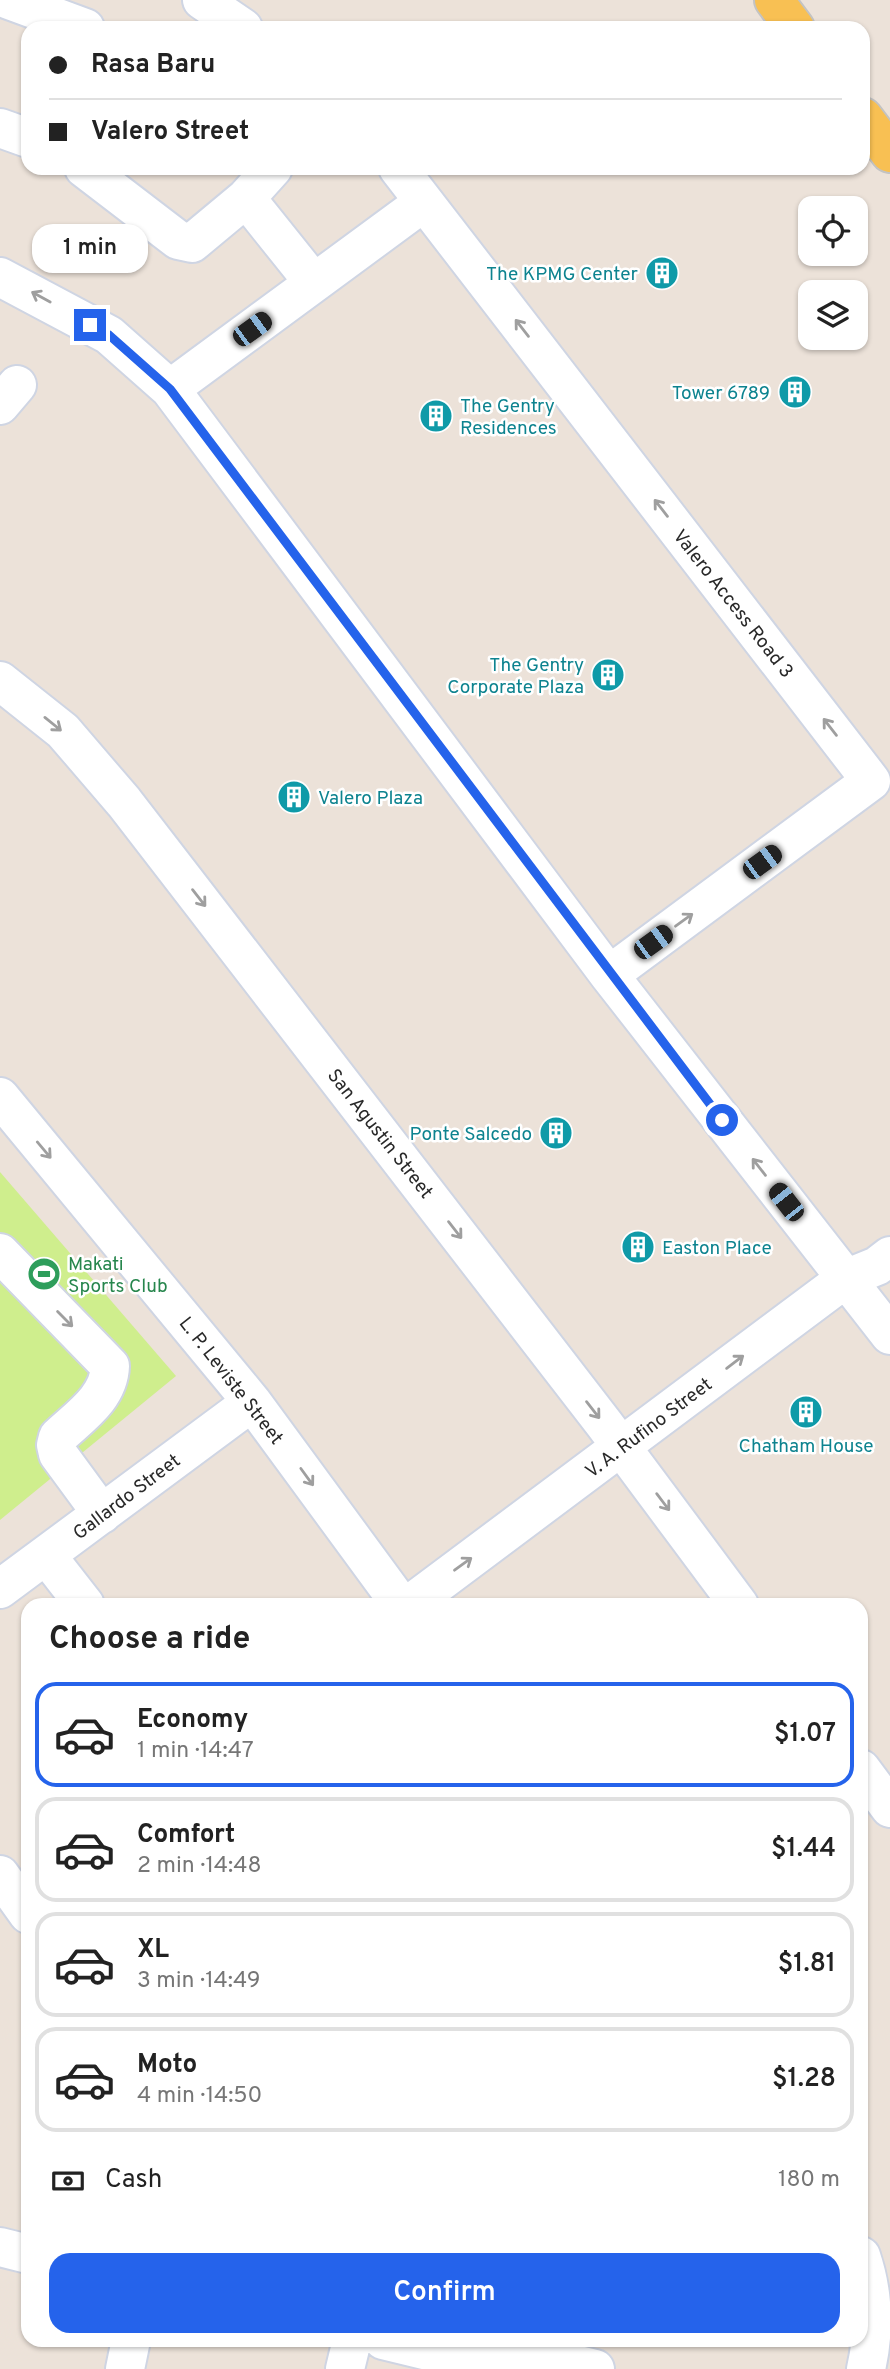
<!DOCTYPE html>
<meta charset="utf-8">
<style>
body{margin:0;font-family:Overpass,sans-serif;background:#f2f2f2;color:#222;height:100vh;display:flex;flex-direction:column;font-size:26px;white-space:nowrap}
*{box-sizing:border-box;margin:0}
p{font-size:23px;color:#767676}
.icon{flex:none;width:38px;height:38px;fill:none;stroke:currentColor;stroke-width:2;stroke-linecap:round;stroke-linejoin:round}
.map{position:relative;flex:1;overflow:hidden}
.panel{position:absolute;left:21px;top:1598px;width:847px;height:749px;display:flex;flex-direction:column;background:#fff;border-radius:21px;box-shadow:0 2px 5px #0004}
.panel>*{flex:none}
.hud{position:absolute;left:21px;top:21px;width:849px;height:154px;border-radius:21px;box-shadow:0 2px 5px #0004;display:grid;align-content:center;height:154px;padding:0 28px;background:#fff}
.tools{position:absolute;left:798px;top:196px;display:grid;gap:14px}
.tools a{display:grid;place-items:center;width:70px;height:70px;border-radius:14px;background:#fff;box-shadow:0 2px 5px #0004;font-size:35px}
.end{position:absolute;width:32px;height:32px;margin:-16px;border:9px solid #2563eb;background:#fff;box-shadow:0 0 0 4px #fff}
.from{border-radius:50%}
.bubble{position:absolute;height:49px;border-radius:21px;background:#fff;box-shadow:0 2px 5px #0004;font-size:23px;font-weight:600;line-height:49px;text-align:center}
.car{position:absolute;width:21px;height:42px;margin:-21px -10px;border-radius:9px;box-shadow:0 0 5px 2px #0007;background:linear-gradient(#222 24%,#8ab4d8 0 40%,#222 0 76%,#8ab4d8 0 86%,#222 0)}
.hud b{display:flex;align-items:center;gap:24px;height:66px;font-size:26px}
.hud b+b{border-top:2px solid #e0e0e0}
.hud i{width:18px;height:18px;background:#222}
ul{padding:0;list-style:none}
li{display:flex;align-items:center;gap:21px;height:105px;margin:0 14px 10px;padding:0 14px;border:4px solid #e0e0e0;border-radius:21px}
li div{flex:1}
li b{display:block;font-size:26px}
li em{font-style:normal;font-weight:600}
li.active{border-color:#2563eb}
li>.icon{width:63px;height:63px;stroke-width:1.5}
h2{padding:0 28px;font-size:32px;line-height:84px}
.pay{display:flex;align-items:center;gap:18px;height:77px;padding:0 28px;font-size:26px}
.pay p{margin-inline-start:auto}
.cta{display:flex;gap:14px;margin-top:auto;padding:14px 28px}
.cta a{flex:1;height:80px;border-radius:21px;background:#2563eb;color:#fff;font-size:28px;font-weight:600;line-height:80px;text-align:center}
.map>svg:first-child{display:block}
.pitch{fill:#cfee8d}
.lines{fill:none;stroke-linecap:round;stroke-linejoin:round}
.minor-casing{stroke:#cfd5e3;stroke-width:42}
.major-casing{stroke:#c3c3c3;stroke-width:42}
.minor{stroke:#fff;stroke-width:38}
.major{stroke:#f8c053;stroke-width:38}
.oneway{stroke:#9f9f9f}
.route{stroke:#2563eb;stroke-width:9}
.labels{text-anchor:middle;stroke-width:5;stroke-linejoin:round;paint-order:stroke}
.culture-label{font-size:19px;fill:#0d838f;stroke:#fff;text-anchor:end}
.street-label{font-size:19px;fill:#292929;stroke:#fff}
.leisure-label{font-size:19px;fill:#27864d;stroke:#fff;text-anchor:start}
</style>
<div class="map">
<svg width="890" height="2369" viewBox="0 0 890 2369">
<rect width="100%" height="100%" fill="#ece2d9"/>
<!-- pitch -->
<path class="pitch" d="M0,1172L176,1376L0,1520Z"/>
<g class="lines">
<defs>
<path id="minor" d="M9,0L85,28
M202,0L243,28
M0,128L28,138
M84,168L178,240L192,243L246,198L273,168
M398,168L871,781L609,975
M246,198L314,283
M0,277L109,335L170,389L609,975L890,1335
M170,389L424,202
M0,405L17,385
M0,681L63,731L124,802L605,1425L739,1605
M0,1097L252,1402L401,1605
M0,1253L110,1366C109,1398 79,1417 58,1437L56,1445L58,1454L102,1514
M46,1555L85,1605
M0,1589L252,1402
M409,1605L845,1279L877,1266L890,1256
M861,1769L890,1808
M0,1875L28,1914
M0,2247L28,2254
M861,2256C874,2294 875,2330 866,2369
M383,2340L502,2369
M474,2340L595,2369
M125,2369L131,2340
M345,2369L352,2340"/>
<path id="major" d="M774,0L795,28
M863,117L890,153"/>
</defs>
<!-- minor casing -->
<use href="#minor" class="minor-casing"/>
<!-- major casing -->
<use href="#major" class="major-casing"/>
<!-- minor -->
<use href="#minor" class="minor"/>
<!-- major -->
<use href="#major" class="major"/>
</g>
<!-- one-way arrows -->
<defs><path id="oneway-shaft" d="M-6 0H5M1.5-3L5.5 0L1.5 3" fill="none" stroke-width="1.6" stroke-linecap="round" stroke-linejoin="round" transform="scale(1.75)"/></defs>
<g class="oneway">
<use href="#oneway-shaft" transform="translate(41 297) rotate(-151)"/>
<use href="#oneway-shaft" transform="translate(522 328) rotate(-128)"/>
<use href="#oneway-shaft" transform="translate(661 508) rotate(-128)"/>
<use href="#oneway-shaft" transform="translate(53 724) rotate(39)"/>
<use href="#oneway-shaft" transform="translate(830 727) rotate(-128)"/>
<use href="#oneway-shaft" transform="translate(199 898) rotate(52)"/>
<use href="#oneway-shaft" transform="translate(684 920) rotate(-36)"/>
<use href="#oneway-shaft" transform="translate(44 1150) rotate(50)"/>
<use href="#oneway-shaft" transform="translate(759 1167) rotate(-128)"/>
<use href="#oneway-shaft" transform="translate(455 1230) rotate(52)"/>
<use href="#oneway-shaft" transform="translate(65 1319) rotate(45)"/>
<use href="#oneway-shaft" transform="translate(735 1362) rotate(-37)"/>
<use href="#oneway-shaft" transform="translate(593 1410) rotate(52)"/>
<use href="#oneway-shaft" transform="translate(307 1477) rotate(54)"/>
<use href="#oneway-shaft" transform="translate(663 1502) rotate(53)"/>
<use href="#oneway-shaft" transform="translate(463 1564) rotate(-36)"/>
</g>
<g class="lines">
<!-- route -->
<path class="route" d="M90,325L109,335L170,389L722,1120"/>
</g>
<!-- icons -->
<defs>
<symbol id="building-disc" viewBox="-11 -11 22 22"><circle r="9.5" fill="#0f9aa8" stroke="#fff"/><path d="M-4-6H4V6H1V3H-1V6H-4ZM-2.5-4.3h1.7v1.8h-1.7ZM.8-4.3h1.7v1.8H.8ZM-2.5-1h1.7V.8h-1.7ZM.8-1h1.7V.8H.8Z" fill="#fff"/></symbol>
<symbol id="stadium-disc" viewBox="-11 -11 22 22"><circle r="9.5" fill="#2e9e5b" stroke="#fff"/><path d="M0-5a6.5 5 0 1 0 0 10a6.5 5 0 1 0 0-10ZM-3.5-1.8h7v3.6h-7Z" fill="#fff"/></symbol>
</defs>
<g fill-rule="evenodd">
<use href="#building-disc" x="643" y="254" width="38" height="38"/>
<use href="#building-disc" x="776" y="373" width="38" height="38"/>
<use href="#building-disc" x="417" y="397" width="38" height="38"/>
<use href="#building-disc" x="589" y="656" width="38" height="38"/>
<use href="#building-disc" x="275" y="778" width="38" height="38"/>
<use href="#building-disc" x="537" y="1114" width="38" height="38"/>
<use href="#building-disc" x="619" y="1228" width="38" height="38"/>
<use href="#stadium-disc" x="25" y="1255" width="38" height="38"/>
<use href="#building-disc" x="787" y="1393" width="38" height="38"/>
</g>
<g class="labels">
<!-- culture labels -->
<g class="culture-label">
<text x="638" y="280">The KPMG Center</text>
<text x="770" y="399">Tower 6789</text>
<text x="460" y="412" text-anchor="start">The Gentry<tspan x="460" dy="22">Residences</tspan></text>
<text x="584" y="671">The Gentry<tspan x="584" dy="22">Corporate Plaza</tspan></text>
<text x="318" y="804" text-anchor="start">Valero Plaza</text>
<text x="532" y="1140">Ponte Salcedo</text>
<text x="662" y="1254" text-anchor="start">Easton Place</text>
<text x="806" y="1452" text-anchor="middle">Chatham House</text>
</g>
<!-- street labels -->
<g class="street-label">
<text transform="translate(734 603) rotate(52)" y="7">Valero Access Road 3</text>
<text transform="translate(381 1133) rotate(52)" y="7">San Agustin Street</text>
<text transform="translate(232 1380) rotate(52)" y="7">L. P. Leviste Street</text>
<text transform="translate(648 1427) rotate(-37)" y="7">V. A. Rufino Street</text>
<text transform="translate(126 1496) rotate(-37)" y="7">Gallardo Street</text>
</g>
<!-- leisure labels -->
<g class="leisure-label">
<text x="68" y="1270">Makati<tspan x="68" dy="22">Sports Club</tspan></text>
</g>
</g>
</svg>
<div class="tools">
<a><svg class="icon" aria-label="locate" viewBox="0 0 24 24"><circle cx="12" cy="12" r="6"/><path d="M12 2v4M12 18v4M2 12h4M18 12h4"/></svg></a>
<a><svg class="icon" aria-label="layers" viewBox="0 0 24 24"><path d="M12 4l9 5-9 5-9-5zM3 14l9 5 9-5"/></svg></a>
</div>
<i class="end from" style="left:722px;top:1120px"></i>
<i class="end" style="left:90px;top:325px"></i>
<div class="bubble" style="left:32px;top:224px;width:116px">1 min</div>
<i class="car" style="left:252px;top:329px;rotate:54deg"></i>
<i class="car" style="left:762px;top:862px;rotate:54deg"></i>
<i class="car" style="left:653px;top:942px;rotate:54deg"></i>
<i class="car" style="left:786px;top:1202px;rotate:322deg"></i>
<div class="hud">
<b><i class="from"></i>Rasa Baru</b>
<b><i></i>Valero Street</b>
</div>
<section class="panel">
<h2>Choose a ride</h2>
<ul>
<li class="active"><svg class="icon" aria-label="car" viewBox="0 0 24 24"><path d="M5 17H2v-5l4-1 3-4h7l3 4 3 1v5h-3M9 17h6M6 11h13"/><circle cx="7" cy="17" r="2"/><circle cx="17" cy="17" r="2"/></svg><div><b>Economy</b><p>1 min · 14:47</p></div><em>$1.07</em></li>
<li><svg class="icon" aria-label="car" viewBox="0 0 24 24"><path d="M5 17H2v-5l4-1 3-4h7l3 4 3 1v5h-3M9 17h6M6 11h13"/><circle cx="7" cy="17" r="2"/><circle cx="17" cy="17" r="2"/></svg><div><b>Comfort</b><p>2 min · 14:48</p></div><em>$1.44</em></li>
<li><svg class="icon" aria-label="car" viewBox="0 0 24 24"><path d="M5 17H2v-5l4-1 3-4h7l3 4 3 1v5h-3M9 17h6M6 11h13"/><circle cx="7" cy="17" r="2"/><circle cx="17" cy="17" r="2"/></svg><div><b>XL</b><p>3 min · 14:49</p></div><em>$1.81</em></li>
<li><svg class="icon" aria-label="car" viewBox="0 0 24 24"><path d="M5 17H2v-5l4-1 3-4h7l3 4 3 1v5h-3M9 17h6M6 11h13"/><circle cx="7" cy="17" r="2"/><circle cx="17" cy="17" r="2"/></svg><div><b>Moto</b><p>4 min · 14:50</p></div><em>$1.28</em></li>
</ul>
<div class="pay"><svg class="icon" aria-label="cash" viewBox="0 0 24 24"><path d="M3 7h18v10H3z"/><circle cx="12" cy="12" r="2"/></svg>Cash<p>180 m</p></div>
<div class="cta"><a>Confirm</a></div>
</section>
</div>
